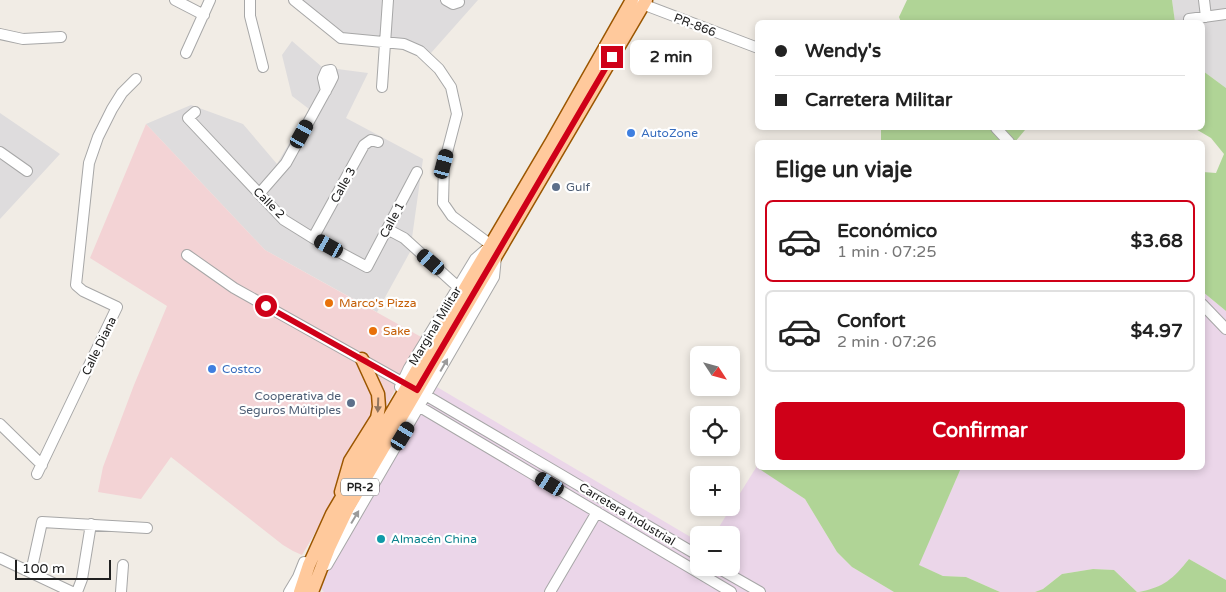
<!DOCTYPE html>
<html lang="es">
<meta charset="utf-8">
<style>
body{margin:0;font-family:"Varela Round",sans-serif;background:#f2f2f2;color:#222;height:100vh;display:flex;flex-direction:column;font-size:19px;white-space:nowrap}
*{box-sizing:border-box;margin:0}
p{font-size:16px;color:#767676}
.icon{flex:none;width:28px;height:28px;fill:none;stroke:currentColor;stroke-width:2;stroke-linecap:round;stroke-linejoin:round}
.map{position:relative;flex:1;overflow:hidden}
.drawer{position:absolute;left:755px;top:140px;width:450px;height:330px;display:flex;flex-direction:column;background:#fff;border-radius:8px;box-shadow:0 2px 8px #0003}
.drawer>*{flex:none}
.hud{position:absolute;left:755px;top:20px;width:450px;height:110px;border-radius:8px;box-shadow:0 2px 8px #0003;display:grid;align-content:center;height:110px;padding:0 20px;background:#fff}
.needle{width:32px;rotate:126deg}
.controls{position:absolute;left:690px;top:346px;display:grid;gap:10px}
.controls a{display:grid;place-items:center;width:50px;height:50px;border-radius:8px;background:#fff;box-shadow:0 2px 8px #0003;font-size:25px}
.scale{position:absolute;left:15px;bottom:12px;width:96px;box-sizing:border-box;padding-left:5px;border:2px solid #202020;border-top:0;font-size:14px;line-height:18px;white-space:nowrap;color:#202020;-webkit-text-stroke:4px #fff;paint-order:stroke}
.end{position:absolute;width:22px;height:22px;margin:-11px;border:6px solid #cf0018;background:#fff;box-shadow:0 0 0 2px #fff}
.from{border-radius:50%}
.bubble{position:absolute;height:35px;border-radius:8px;background:#fff;box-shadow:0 2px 8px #0003;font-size:16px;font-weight:700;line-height:35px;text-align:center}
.car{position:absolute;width:15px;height:30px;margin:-15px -8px;border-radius:6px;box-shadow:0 0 4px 1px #0007;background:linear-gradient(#222 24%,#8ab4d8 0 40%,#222 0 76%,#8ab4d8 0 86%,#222 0)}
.hud b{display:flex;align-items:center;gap:18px;height:48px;font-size:19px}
.hud b+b{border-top:1px solid #e0e0e0}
.hud i{width:12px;height:12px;background:#222}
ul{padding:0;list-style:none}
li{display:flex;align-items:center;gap:15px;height:82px;margin:0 10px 8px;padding:0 10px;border:2px solid #e0e0e0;border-radius:8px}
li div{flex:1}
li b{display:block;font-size:19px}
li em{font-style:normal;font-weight:700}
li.on{border-color:#cf0018}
li>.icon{width:45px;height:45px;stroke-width:1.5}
h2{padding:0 20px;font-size:22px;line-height:60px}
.action{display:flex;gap:10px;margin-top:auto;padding:10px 20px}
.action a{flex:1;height:58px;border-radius:8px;background:#cf0018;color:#fff;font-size:20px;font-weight:700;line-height:58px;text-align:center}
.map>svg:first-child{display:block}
.residential{fill:#dedcdd}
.commercial{fill:#f3d3d5}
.industrial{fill:#ebd6e9}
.forest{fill:#b0d496}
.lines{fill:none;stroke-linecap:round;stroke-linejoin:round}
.minor-casing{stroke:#a7a7a7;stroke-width:12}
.major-casing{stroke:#9b5600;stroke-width:15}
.minor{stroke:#fff;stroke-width:10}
.major{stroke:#ffc99c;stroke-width:12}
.oneway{fill:#9b9b9b}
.oneway2{fill:#90745e}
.route{stroke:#cf0018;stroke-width:6}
.shop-dot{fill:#3f7fe0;stroke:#fff;stroke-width:2}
.service-dot{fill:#5c6f8a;stroke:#fff;stroke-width:2}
.food-dot{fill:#e8710a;stroke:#fff;stroke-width:2}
.culture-dot{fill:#0f9aa8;stroke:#fff;stroke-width:2}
.labels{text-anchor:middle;stroke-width:4.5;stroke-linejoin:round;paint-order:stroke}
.shield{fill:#fff;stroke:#636363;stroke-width:1}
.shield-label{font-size:11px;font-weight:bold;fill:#202020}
.street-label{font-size:12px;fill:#202020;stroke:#fff}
.shop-label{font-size:12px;fill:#366cbe;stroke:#fff;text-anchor:start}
.service-label{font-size:12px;fill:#4e5e75;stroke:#fff;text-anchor:start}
.food-label{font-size:12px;fill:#c56008;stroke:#fff;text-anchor:start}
.culture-label{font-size:12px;fill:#0d838f;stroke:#fff;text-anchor:start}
</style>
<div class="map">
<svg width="1226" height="592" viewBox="0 0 1226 592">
<rect width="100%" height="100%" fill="#f1ece5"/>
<!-- residential -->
<path class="residential" d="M302,0H478L431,53L407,40L345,35Z
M1172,0H1226V88L1203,71L1202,22H1175Z
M292,41L322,67L368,73L346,118L423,159L410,252L377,312L265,250L146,124L191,105L243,124L277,164L309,109L292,96L282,55Z
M0,113L60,154L0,219Z"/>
<!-- commercial -->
<path class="commercial" d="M146,124L265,250L423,338L351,472L302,555L293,551L283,545L171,457L141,499L98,492L103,467L134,385L167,306L90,258Z"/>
<!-- industrial -->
<path class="industrial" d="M1203,292L1226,311V580L1189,559L1175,577L1157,588L1139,592H1137L1114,570L1093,569L1062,574L1043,589L1035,592H1000L966,577L943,576L918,565L961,468H1202Z
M437,387L699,542V568H731V535H714L757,466L805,499L837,552L852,567L894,592H324L321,589L329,568Z"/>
<!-- forest -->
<path class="forest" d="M907,0H1172L1175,22H901L899,17Z
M1203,71L1226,88V311L1203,292V172L1216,173L1224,154L1211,138L1194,128H1202Z
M881,128H1048L1025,130L1015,142H881Z
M758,468H961L919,565L943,576L966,577L1000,592H894L852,567L837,552L805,499Z
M1189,559L1226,580V592H1139C1164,587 1173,579 1189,559Z
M1093,569L1114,570L1137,592H1035L1043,589L1062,574Z"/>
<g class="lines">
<defs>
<path id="minor" d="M175,0L204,15
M250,0V16L263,67
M294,0L341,38L404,44L420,51L439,69L451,87L457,114L444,164L443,203L452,216L491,245L475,259L409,368L400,387
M446,0L453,4L459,2L457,0
M1204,0L1206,17
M637,2L758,48
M1189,19L1226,14
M0,34L23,39L61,37
M186,53L210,0
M382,87L388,0
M195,112L188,118L284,220L313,238L367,267L417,172
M996,128L1009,142
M0,152L27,171
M259,194L286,163L330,83L333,77L331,70L326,71L323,78L326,91
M387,229L404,238L458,287
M313,238L364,145L371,140L378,142
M187,255L234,288L427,396L699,556
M1202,304L1226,329
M420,407L731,592
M0,424L42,465
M37,474L117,307L83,291L76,285L89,163L98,137L112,109L122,93L136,79
M0,558L72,592
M327,565L494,277L496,257
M718,568L760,592
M31,572L42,522L147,528
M77,592L82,579L91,524
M121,592L123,565
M289,592L298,577L304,562
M550,592L597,512"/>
<path id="major" d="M341,492L350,461L377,418L379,407L378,394L362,359
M300,592L309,565L332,514L552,141L632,0
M312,592L329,548L348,508L646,0"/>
</defs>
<!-- minor casing -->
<use href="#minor" class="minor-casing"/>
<!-- major casing -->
<use href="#major" class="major-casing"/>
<!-- minor -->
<use href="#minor" class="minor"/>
<!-- major -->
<use href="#major" class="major"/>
</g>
<!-- one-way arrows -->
<defs><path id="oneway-solid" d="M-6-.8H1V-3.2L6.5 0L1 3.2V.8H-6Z" transform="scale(1.25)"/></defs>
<g class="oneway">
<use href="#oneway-solid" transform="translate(444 365) rotate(-60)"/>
<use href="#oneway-solid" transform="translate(355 517) rotate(-59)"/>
</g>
<use class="oneway2" href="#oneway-solid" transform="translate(378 405) rotate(92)"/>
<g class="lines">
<!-- route -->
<path class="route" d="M266,306L417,390L612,57"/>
</g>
<!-- markers -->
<g class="shop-dot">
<circle cx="631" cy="133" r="5"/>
<circle cx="212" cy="369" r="5"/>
</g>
<g class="service-dot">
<circle cx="556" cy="187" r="5"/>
<circle cx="351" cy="403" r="5"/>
</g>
<g class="food-dot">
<circle cx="329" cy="303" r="5"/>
<circle cx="373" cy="331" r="5"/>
</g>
<circle class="culture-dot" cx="381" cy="539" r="5"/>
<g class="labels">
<!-- shield labels -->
<rect class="shield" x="341" y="478.5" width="38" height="17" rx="4"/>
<g class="shield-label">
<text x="360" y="491">PR-2</text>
</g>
<!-- street labels -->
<g class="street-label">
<text transform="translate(695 25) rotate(21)" y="4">PR-866</text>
<text transform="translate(343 185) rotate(-61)" y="4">Calle 3</text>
<text transform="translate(269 203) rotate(45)" y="4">Calle 2</text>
<text transform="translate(392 220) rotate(-62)" y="4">Calle 1</text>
<text transform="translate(435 326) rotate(-59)" y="4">Marginal Militar</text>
<text transform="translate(99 346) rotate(-64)" y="4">Calle Diana</text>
<text transform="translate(627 514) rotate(31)" y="4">Carretera Industrial</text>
</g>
<!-- shop labels -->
<g class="shop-label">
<text x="641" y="137">AutoZone</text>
<text x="222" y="373">Costco</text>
</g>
<!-- service labels -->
<g class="service-label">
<text x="566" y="191">Gulf</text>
<text x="341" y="400" text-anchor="end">Cooperativa de<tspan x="341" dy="14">Seguros Múltiples</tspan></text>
</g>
<!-- food labels -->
<g class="food-label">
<text x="339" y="307">Marco's Pizza</text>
<text x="383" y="335">Sake</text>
</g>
<!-- culture labels -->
<g class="culture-label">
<text x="391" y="543">Almacén China</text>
</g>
</g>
</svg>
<div class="controls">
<a><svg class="needle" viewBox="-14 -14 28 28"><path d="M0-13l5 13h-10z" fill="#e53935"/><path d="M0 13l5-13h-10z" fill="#767676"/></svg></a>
<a><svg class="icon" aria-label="locate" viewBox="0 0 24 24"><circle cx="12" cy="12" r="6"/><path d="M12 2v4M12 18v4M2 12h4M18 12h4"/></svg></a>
<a>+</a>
<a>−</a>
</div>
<div class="scale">100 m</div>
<i class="end from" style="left:266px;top:306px"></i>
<i class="end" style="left:612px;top:57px"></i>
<div class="bubble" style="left:630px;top:40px;width:82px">2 min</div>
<i class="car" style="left:302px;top:134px;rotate:29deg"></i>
<i class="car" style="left:444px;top:164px;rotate:15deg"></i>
<i class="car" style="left:329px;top:246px;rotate:299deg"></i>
<i class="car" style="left:431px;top:262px;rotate:311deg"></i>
<i class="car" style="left:403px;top:436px;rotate:31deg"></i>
<i class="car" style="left:550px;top:484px;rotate:301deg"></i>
<div class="hud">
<b><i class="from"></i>Wendy's</b>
<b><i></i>Carretera Militar</b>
</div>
<section class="drawer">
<h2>Elige un viaje</h2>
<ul>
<li class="on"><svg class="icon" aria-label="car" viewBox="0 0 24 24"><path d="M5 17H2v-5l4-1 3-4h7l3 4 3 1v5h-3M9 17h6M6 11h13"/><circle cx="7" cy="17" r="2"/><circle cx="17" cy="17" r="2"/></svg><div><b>Económico</b><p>1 min · 07:25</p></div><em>$3.68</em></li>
<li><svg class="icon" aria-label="car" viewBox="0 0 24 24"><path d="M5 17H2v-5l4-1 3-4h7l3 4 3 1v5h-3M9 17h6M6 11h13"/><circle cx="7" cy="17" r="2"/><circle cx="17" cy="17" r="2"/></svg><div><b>Confort</b><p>2 min · 07:26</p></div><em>$4.97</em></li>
</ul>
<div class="action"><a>Confirmar</a></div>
</section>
</div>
